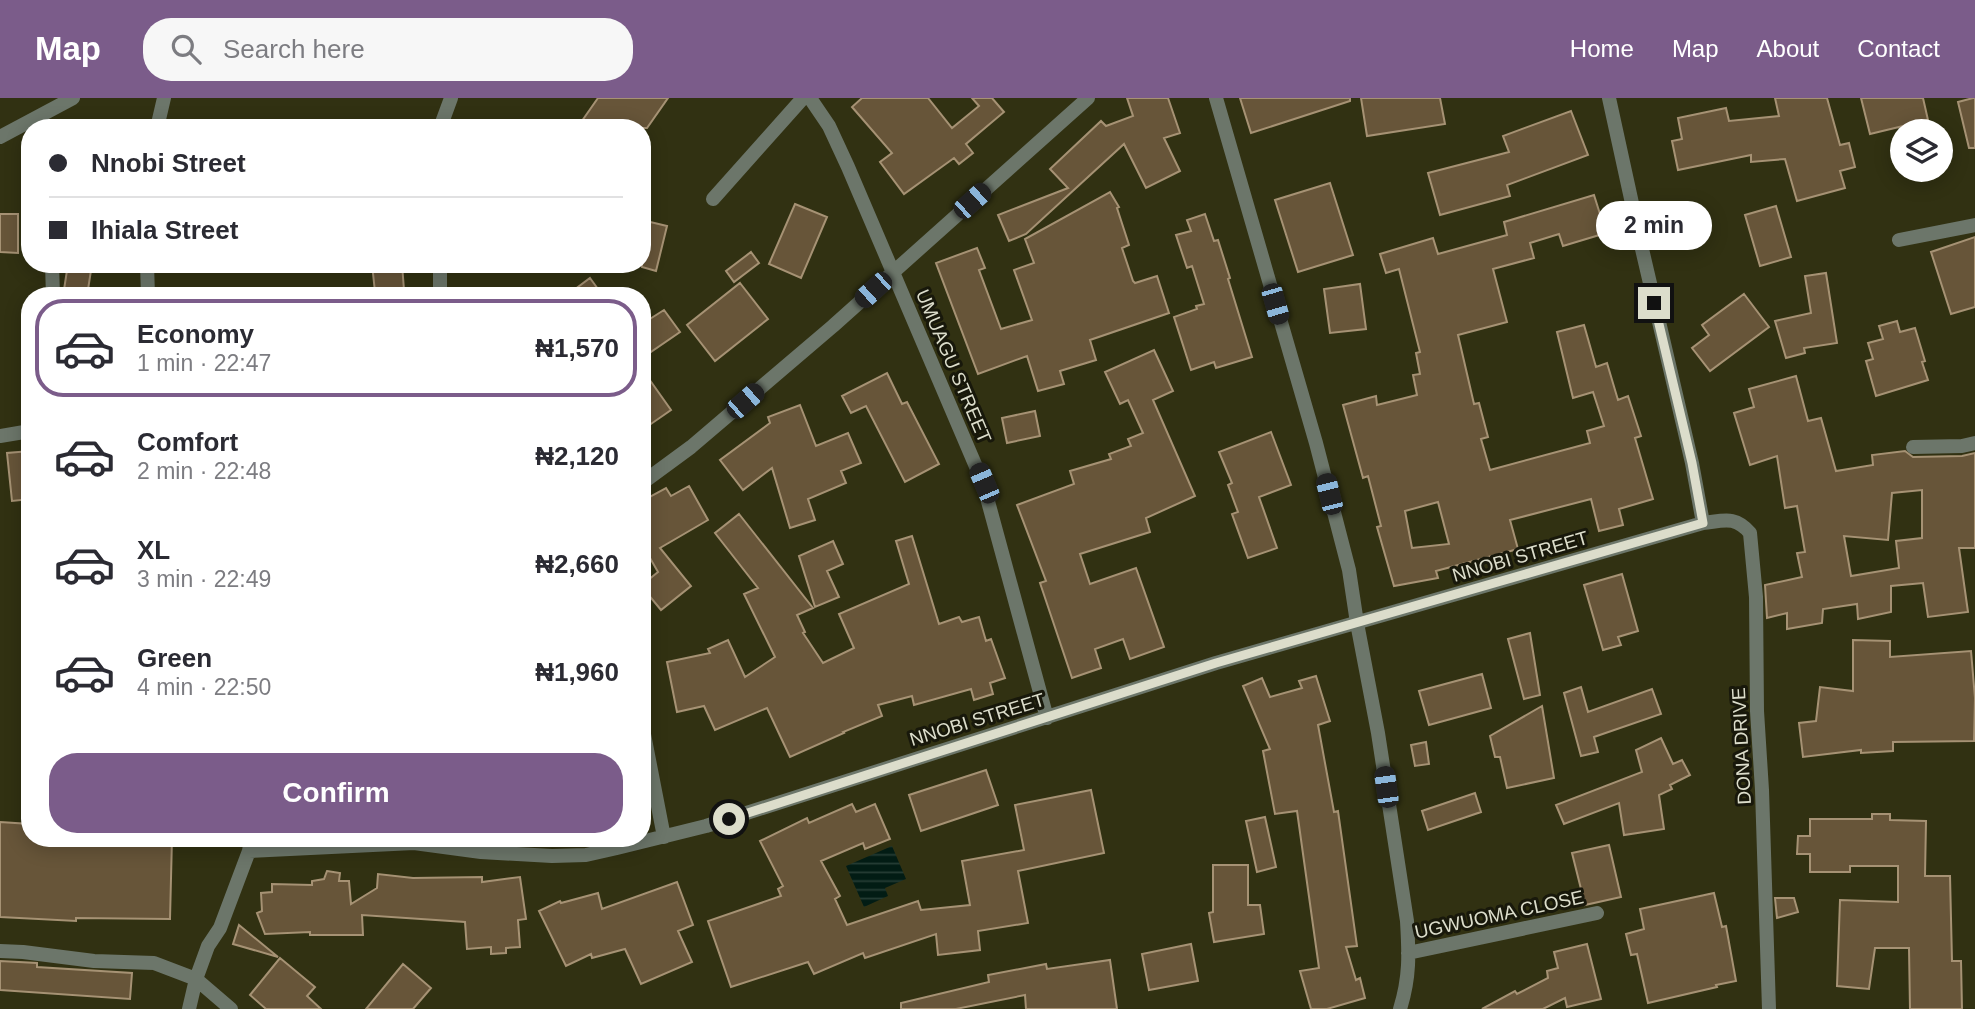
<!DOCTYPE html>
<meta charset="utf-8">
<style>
body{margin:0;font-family:Helvetica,sans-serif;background:#f7f7f7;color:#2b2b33;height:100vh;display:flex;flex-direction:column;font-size:26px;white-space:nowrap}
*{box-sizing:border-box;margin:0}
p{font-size:23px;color:#7c7c81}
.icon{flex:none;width:38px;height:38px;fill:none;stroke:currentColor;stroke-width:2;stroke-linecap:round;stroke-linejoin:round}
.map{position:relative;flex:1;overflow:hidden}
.panel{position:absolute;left:21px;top:189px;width:630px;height:560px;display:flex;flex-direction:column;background:#fff;border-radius:28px;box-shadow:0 4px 18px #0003}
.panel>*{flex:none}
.banner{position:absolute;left:21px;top:21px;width:630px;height:154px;border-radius:28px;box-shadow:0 4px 18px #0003;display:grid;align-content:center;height:154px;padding:0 28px;background:#fff}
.controls{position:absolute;left:1890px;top:21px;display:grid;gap:14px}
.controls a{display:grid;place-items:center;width:63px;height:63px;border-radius:50%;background:#fff;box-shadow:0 4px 18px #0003;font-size:35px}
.end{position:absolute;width:32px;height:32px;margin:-16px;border:9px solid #dcddcb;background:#111;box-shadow:0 0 0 4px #111}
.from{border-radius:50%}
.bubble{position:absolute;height:49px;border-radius:24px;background:#fff;box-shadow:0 4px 18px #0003;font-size:23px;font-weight:700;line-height:49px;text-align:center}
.car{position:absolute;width:21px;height:42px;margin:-21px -10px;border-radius:9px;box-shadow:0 0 5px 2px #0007;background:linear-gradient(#222 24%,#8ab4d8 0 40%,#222 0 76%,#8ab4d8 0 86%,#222 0)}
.banner b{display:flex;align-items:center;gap:24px;height:66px;font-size:26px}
.banner b+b{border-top:2px solid #e1e1e2}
.banner i{width:18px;height:18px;background:#2b2b33}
ul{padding:12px 0 0;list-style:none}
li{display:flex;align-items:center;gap:21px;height:98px;margin:0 14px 10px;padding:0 14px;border:4px solid transparent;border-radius:28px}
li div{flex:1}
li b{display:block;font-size:26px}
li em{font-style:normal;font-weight:700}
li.current{border-color:#7b5c8a}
li>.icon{width:63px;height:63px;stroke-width:1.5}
.cta{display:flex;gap:14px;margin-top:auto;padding:14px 28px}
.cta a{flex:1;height:80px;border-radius:28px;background:#7b5c8a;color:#fff;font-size:28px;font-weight:700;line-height:80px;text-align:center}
header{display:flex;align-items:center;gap:42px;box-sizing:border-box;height:98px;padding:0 35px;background:#7b5c8a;color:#fff}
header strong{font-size:33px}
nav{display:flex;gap:38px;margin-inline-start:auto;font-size:24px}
.search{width:490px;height:63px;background:#f7f7f7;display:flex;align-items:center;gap:18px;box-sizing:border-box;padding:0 24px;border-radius:28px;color:#7c7c81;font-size:26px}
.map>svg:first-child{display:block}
.water{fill:url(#water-rules)}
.building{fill:#675539;stroke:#a69274;stroke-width:2;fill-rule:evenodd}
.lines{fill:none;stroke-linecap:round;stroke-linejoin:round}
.street{stroke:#6c766a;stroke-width:14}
.route{stroke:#dcddcb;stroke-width:9}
.labels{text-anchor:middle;stroke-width:6;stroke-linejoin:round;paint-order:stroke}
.street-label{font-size:19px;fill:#dcddcb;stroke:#18180b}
</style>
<header>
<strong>Map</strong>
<div class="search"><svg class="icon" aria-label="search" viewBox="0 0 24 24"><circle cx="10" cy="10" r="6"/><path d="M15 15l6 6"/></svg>Search here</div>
<nav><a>Home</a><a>Map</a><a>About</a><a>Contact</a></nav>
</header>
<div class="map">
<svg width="1975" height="911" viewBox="0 0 1975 911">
<defs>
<pattern id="water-rules" width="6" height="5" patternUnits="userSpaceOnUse" patternTransform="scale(1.75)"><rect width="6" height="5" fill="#021c14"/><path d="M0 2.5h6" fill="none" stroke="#263d35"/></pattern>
</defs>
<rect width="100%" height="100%" fill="#313112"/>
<!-- water -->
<path class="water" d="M892,748L906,781L885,790L888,798L864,809L846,768Z"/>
<!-- building -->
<path class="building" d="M598,0H668L647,30H577Z
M862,0H928L952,30L979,8L972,0H992L1004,14L966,46L973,55L959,66L954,60L904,96L880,64L892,55L852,9Z
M1127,0H1168L1180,35L1164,40L1180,73L1146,90L1124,46L1026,136L1009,143L998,117L1068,90L1050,71L1101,23L1106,28L1133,18Z
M1240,0H1350V3L1251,35Z
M1361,0H1440L1445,26L1367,38Z
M1775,0H1827L1840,47L1849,45L1855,69L1840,73L1845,90L1797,103L1785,61L1751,64V57L1678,72L1672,43L1682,41L1678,20L1726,10L1729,23L1779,18Z
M1861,0H1923L1928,22L1870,36Z
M1973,0H1975V50H1969L1958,4Z
M1571,13L1588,57L1507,87L1510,98L1440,117L1428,75L1509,54L1503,38Z
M1330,85L1353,157L1298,174L1275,102Z
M1110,94L1119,109L1117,110L1129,147L1122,150L1133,183L1135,185L1157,178L1169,215L1090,242L1096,262L1060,273L1064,286L1038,293L1027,258L978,276L936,165L977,150L985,170L979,172L1001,231L1032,222L1014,172L1034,165L1025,141Z
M1594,97L1606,135L1563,148L1559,136L1530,145L1534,160L1493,171L1507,224L1458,237L1474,306L1479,305L1488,339L1481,341L1490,372L1590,345L1587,333L1604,328L1593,294L1573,300L1557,234L1584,227L1596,269L1607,265L1618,302L1628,298L1641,338L1635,340L1653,401L1619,411L1623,427L1599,433L1591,401L1510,422L1518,451L1436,473L1438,480L1394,488L1377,429L1381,428L1368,378L1363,380L1343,307L1376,298L1377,307L1417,297L1413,277L1420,276L1416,255L1420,254L1399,171L1386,175L1380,156L1433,140L1438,156L1507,137L1504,124ZM1438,404L1449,446L1412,450L1405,413Z
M795,106L827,119L801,180L769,166Z
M1776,108L1791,159L1760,168L1745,117Z
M0,116H18V155L0,154Z
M1205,116L1214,143L1218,142L1230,180L1228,181L1252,259L1216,270L1214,264L1191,272L1174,219L1197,211L1196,208L1204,206L1192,168L1187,170L1176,137L1191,133L1187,122Z
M642,122L667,128L656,173L642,169Z
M1975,139V209L1951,216L1931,154Z
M751,154L759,165L734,184L726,173Z
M68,166H92L87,198H63Z
M372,166H402L404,192L375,194Z
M1826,175L1837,245L1804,250L1805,255L1786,260L1775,223L1811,215L1805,178Z
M590,180L603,198H566Z
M740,185L768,221L715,263L687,227Z
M1360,186L1366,231L1330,235L1324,191Z
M1744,196L1769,229L1710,273L1692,250L1709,237L1702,227Z
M664,212L680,234L642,260V226Z
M1897,223L1900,234L1915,230L1925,263L1922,264L1928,282L1876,298L1866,263L1873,261L1868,245L1883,241L1879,228Z
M1154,252L1173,293L1153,302L1195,398L1146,420L1150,434L1080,456L1090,486L1136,470L1164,549L1130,561L1123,541L1095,551L1101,570L1072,580L1040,485L1046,483L1017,407L1074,386L1070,373L1111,361L1109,356L1131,348L1128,341L1143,335L1128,302L1120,306L1105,274Z
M642,271L671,312L648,328L642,320Z
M887,275L902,306L907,304L939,366L905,384L866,308L851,315L842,298Z
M1796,278L1808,323L1821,320L1836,373L1873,367L1872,357L1905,353L1913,359L1962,358L1975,355V450H1959L1968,514L1928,519L1923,485L1891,488V514L1858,521L1857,506L1823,511L1822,525L1787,531V515L1767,520L1765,487L1802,479L1797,455L1805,454L1797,408L1785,410L1777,358L1750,367L1734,315L1754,309L1749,291ZM1922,392V440L1896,443L1899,470L1851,478L1844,438L1888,442L1892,395Z
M800,307L816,348L848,335L861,365L841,373L846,385L808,401L815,422L790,430L772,370L743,392L720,362L770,325L768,319Z
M1035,313L1040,338L1007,345L1002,320Z
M1271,334L1291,387L1259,399L1277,450L1248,460L1232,416L1238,414L1228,387L1232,385L1219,354Z
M30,353V401L12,403L7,355Z
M689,388L708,422L660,450L691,488L661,512L642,489V487L658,474L642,446V403L666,390L671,398Z
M739,416L813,510L797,517L805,534L803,535L823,565L854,550L839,516L909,486L896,443L912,438L939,526L959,519L962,524L979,519L986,543L991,541L1005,580L990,585L993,596L974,602L971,591L914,607L912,598L878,607L882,618L843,634L844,635L790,659L767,610L715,632L704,608L677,614L667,564L710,555L708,551L728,542L745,579L775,559L744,496L758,490L715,435Z
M833,443L843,466L827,473L839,499L815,509L799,458Z
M1622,476L1638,533L1618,539L1621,547L1603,552L1584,487Z
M1530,535L1540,597L1524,601L1508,541Z
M1853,542L1890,543V559L1971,553L1975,600L1974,643L1893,644V653L1861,655V652L1803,659L1799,625L1816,623L1820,589L1853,593Z
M1482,576L1491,610L1429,627L1419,593Z
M1316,578L1330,623L1318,627L1334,714L1338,713L1357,848L1346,849L1356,882L1360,880L1365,900L1327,911H1311L1300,873L1319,870L1297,713L1275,716L1263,653L1270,651L1243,588L1262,580L1270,599L1302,590L1299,583Z
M1581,589L1588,614L1652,591L1661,616L1594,639L1598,654L1581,658L1564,595Z
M1542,608L1554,680L1507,690L1500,659H1495L1490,638Z
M1661,640L1673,666L1682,662L1690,677L1670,687L1672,691L1659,697L1664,731L1624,737L1619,705L1564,726L1556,707L1642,674L1636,652Z
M1426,644L1429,666L1415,668L1411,647Z
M986,672L998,707L921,733L909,697Z
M1091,692L1104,755L1018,773L1028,825L978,833L980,852L938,857L936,836L865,860L863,855L814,876L808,864L731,889L708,823L781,798L778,791L783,788L760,743L807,720L809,725L852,706L856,714L875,706L890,741L865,751L863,745L821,763L840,798L835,801L847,827L918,803L921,812L970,807L962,763L1024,752L1015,707Z
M1475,695L1481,714L1428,732L1422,713Z
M1872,716H1890V722L1926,723L1925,778H1950L1952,863H1961L1962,911H1910L1909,850H1875L1869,891L1837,888L1840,802L1898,804V768H1850V774H1810V756H1797L1798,738H1810V721H1872Z
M1265,719L1276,769L1257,774L1246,723Z
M0,724L30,726V740H172L170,821L76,820V823L0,819Z
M1609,747L1621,799L1585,807L1572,755Z
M1213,767H1248V807H1260L1264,836L1214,844L1209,815L1213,814Z
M327,773L340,775L339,783H349L351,806L377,790L378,776L413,780L482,779V784L520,779L526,821L518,822L520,849L506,850V855L491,856V849L467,851L465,824L362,817L363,837H310V834L265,836L257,815L262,813L261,795L272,794V786L312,787V783L324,781Z
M677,784L693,827L678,833L692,864L641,886L625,851L592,860L591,856L566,868L539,813L560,803L561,805L598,795L602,811Z
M1714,795L1722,829L1726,828L1736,883L1716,887L1717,889L1648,905L1637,856L1631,857L1626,836L1644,831L1640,811Z
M1775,800H1794L1798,814L1777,820Z
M239,827L278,859L233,846Z
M1191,846L1198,883L1149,892L1142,856Z
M1587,846L1601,901L1567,909L1565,900L1543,911H1482L1515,893L1517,896L1548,880L1547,873L1558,870L1554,854Z
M280,860L315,889L307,898L321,911H266L250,897Z
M1110,862L1117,911H1026L1025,897L956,911H901V905L989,884L988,877L1046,866L1047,871Z
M0,863L37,865V869L132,875L130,901L0,892Z
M403,866L431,890L413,911H366Z"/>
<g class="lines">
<!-- street -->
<path class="street" d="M810,0L829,28L848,69L983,385L1047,620
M1216,0L1316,345L1349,472L1357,525L1378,635L1407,823C1409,856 1410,879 1400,911
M1609,0L1642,151L1692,365L1703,425
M157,30L164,0
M440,30L451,0
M0,39L73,0
M713,101L803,0
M1899,142L1975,127
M52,166L53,198
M147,166L148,198
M440,166V193
M0,338L30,333
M1913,349L1962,348L1975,345
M642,385L691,349L833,228L1088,0
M642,626L664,739
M249,753L414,745L481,754L552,758L586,757L617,750L706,728L1216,565L1703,425C1723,423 1735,417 1750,435L1756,499L1757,613L1762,692L1769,911
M0,853L23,854L94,863L154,865L196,881L231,911
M1408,855L1597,815
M189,911L196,881L208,848L220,830L249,753L251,740"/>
</g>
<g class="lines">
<!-- route -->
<path class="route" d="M729,721L1216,565L1703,425L1692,365L1654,205"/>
</g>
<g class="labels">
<!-- street labels -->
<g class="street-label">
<text transform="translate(954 268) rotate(67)" y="7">UMUAGU STREET</text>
<text transform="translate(1520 458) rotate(-16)" y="7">NNOBI STREET</text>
<text transform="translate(977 621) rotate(-17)" y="7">NNOBI STREET</text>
<text transform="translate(1741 648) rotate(-93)" y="7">DONA DRIVE</text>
<text transform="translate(1499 816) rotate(-12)" y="7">UGWUOMA CLOSE</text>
</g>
</g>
</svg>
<div class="controls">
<a><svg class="icon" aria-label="layers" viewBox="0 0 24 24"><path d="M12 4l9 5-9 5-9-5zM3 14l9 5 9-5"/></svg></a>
</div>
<i class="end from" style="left:729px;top:721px"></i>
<i class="end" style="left:1654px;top:205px"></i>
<div class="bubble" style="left:1596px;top:103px;width:116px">2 min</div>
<i class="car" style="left:972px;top:103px;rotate:48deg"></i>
<i class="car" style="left:873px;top:192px;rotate:228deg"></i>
<i class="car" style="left:1275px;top:206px;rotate:164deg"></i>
<i class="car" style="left:745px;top:303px;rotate:49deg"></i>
<i class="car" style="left:984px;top:385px;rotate:337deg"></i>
<i class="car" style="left:1329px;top:396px;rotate:346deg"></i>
<i class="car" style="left:1386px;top:689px;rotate:352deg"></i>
<div class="banner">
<b><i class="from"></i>Nnobi Street</b>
<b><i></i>Ihiala Street</b>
</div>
<section class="panel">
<ul>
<li class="current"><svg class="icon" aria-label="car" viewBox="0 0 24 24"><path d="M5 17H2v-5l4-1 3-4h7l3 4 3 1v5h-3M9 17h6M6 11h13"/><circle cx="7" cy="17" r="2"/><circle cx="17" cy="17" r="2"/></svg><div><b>Economy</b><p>1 min · 22:47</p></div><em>₦1,570</em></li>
<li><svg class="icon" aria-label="car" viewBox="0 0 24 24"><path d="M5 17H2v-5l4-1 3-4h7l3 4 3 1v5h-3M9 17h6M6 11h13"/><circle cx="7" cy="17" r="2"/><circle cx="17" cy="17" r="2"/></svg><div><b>Comfort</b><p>2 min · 22:48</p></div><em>₦2,120</em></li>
<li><svg class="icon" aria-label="car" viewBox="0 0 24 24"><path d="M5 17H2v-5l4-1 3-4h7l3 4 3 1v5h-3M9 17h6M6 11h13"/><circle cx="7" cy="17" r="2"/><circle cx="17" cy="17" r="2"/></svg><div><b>XL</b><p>3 min · 22:49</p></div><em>₦2,660</em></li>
<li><svg class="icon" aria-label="car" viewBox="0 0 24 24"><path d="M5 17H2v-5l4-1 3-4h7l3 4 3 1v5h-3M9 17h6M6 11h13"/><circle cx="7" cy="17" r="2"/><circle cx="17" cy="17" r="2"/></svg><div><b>Green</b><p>4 min · 22:50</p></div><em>₦1,960</em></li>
</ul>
<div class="cta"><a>Confirm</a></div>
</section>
</div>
